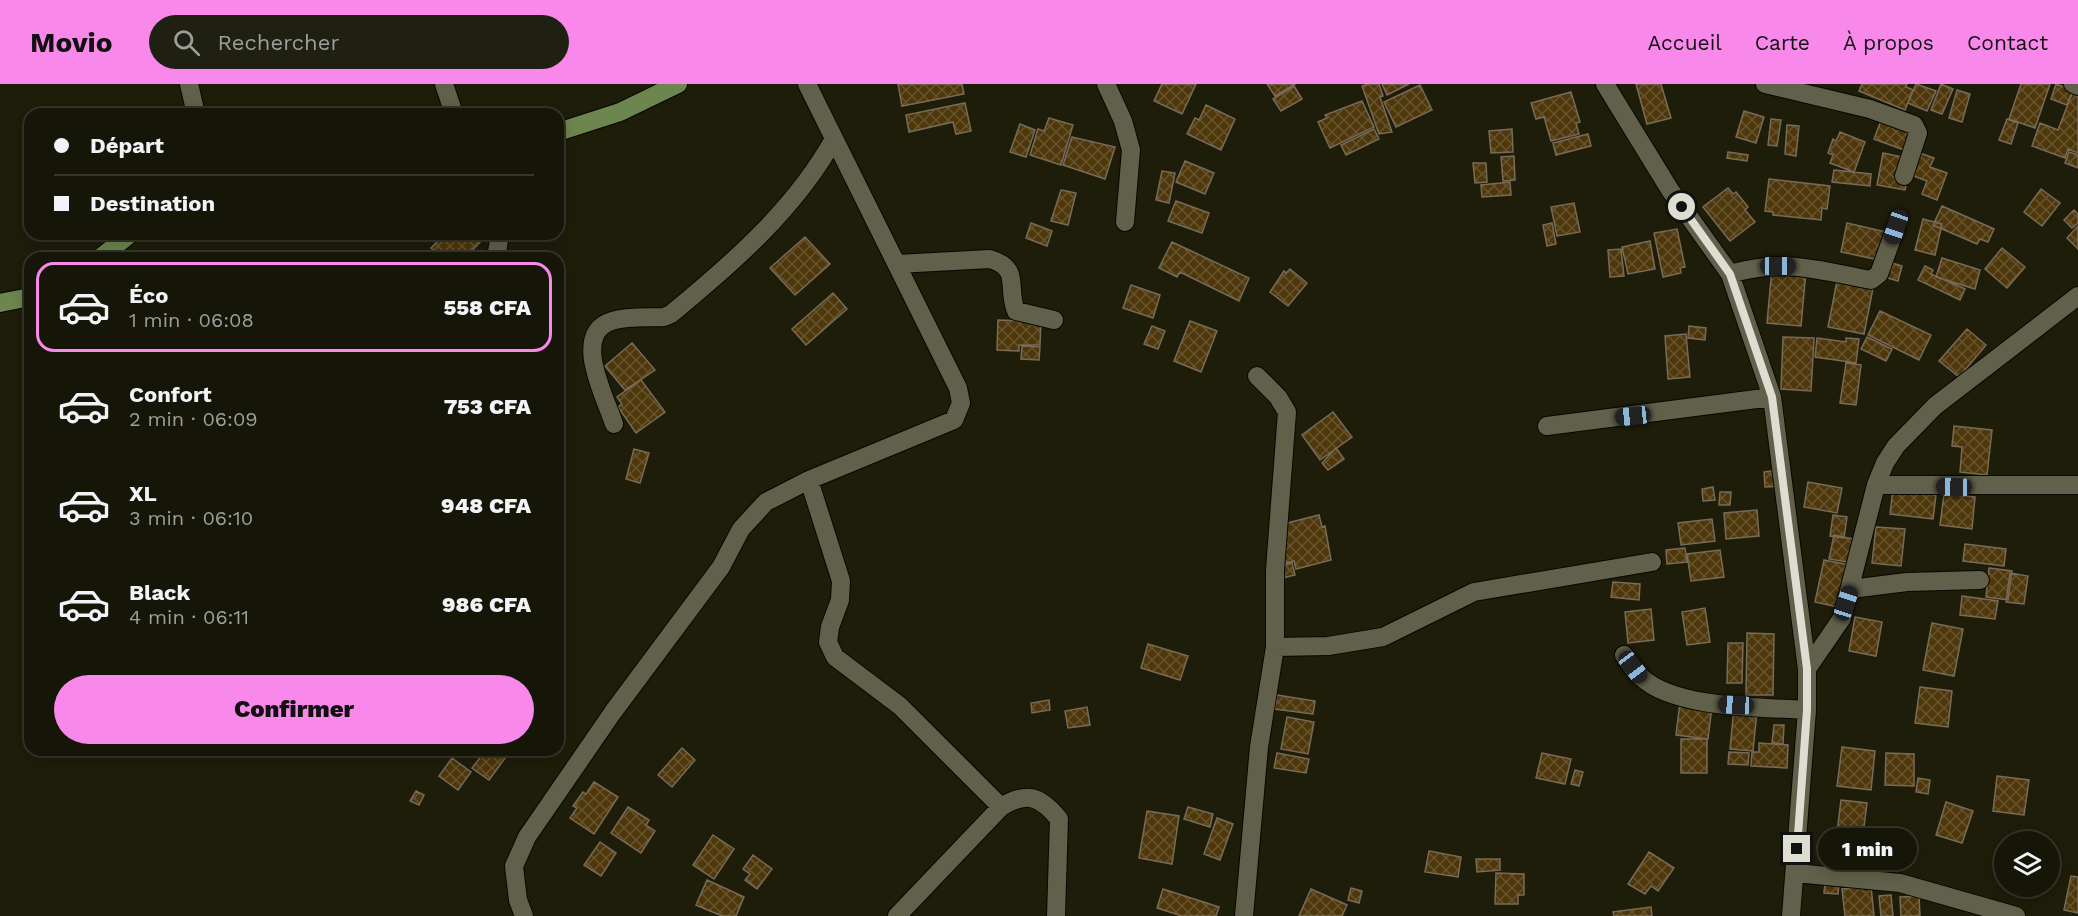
<!DOCTYPE html>
<html lang="fr">
<meta charset="utf-8">
<style>
body{margin:0;font-family:"Work Sans",sans-serif;background:#1f1f12;color:#f1f3f6;height:100vh;display:flex;flex-direction:column;font-size:22px;white-space:nowrap}
*{box-sizing:border-box;margin:0}
p{font-size:20px;color:#9e9f9c}
.icon{flex:none;width:33px;height:33px;fill:none;stroke:currentColor;stroke-width:2;stroke-linecap:round;stroke-linejoin:round}
.map{position:relative;flex:1;overflow:hidden}
.side{position:absolute;left:24px;top:168px;width:540px;height:504px;display:flex;flex-direction:column;background:#161608;border-radius:18px;box-shadow:0 3px 15px #0003,0 0 0 2px #353529}
.side>*{flex:none}
.hud{position:absolute;left:24px;top:24px;width:540px;height:132px;border-radius:18px;box-shadow:0 3px 15px #0003,0 0 0 2px #353529;display:grid;align-content:center;height:132px;padding:0 30px;background:#161608}
.buttons{position:absolute;left:1994px;top:747px;display:grid;gap:12px}
.buttons a{display:grid;place-items:center;width:66px;height:66px;border-radius:50%;background:#161608;box-shadow:0 3px 15px #0003,0 0 0 2px #353529;font-size:30px}
.end{position:absolute;width:27px;height:27px;margin:-14px;border:8px solid #ddddd1;background:#111;box-shadow:0 0 0 3px #111}
.from{border-radius:50%}
.bubble{position:absolute;height:42px;border-radius:21px;background:#161608;box-shadow:0 3px 15px #0003,0 0 0 2px #353529;font-size:20px;font-weight:800;line-height:42px;text-align:center}
.car{position:absolute;width:18px;height:36px;margin:-18px -9px;border-radius:8px;box-shadow:0 0 4px 2px #0007;background:linear-gradient(#222 24%,#8ab4d8 0 40%,#222 0 76%,#8ab4d8 0 86%,#222 0)}
.hud b{display:flex;align-items:center;gap:21px;height:57px;font-size:22px}
.hud b+b{border-top:2px solid #353529}
.hud i{width:15px;height:15px;background:#f1f3f6}
ul{padding:10px 0 0;list-style:none}
li{display:flex;align-items:center;gap:18px;height:90px;margin:0 12px 9px;padding:0 18px;border:3px solid transparent;border-radius:18px}
li div{flex:1}
li b{display:block;font-size:22px}
li em{font-style:normal;font-weight:800}
li.current{border-color:#f888ea}
li>.icon{width:54px;height:54px;stroke-width:1.5}
.cta{display:flex;gap:12px;margin-top:auto;padding:12px 30px}
.cta a{flex:1;height:69px;border-radius:36px;background:#f888ea;color:#111;font-size:24px;font-weight:800;line-height:69px;text-align:center}
header{display:flex;align-items:center;gap:36px;box-sizing:border-box;height:84px;padding:0 30px;background:#f888ea;color:#111}
header strong{font-size:28px}
nav{display:flex;gap:33px;margin-inline-start:auto;font-size:21px}
.search{width:420px;height:54px;background:#1f1f12;display:flex;align-items:center;gap:15px;box-sizing:border-box;padding:0 21px;border-radius:33px;color:#9e9f9c;font-size:22px}
.map>svg:first-child{display:block}
.building{fill:url(#building-cross-hatch);stroke:#786b58;stroke-width:1.5}
.lines{fill:none;stroke-linecap:round;stroke-linejoin:round}
.minor-casing{stroke:#080700;stroke-width:20}
.major-casing{stroke:#080700;stroke-width:20}
.minor{stroke:#61604a;stroke-width:18}
.major{stroke:#6d864f;stroke-width:18}
.route{stroke:#ddddd1;stroke-width:8}
</style>
<header>
<strong>Movio</strong>
<div class="search"><svg class="icon" aria-label="search" viewBox="0 0 24 24"><circle cx="10" cy="10" r="6"/><path d="M15 15l6 6"/></svg>Rechercher</div>
<nav><a>Accueil</a><a>Carte</a><a>À propos</a><a>Contact</a></nav>
</header>
<div class="map">
<svg width="2078" height="832" viewBox="0 0 2078 832">
<defs>
<pattern id="building-cross-hatch" width="8" height="8" patternUnits="userSpaceOnUse" patternTransform="scale(1.5)"><rect width="8" height="8" fill="#4e370b"/><path d="M0 0l8 8M0 8l8-8" fill="none" stroke="#67542e"/></pattern>
</defs>
<rect width="100%" height="100%" fill="#1e1d0a"/>
<!-- building -->
<path class="building" d="M898,0H962L964,10L902,22Z
M1162,0H1196L1182,30L1154,17Z
M1267,0H1295L1275,12Z
M1368,0H1379L1383,12L1380,13L1392,48L1379,50L1362,2Z
M1382,0H1409L1387,11Z
M1636,0H1661L1671,34L1647,40Z
M1862,0H1907L1906,3L1913,6L1905,26L1859,7Z
M1916,0L1936,7L1927,27L1908,19Z
M1941,0L1953,5L1942,30L1931,26Z
M2021,0H2050L2035,44L2009,35Z
M2056,0L2073,6L2067,21L2051,15Z
M1420,1L1432,26L1396,43L1384,18Z
M1294,2L1302,15L1281,27L1273,15Z
M1957,6L1970,10L1962,38L1949,34Z
M2073,7L2078,9V69L2068,65L2065,74L2032,62L2040,39L2058,46Z
M1571,8L1580,38L1576,39L1579,50L1551,57L1544,33L1536,35L1531,19Z
M1362,17L1374,43L1330,64L1318,38L1327,34L1325,31Z
M965,19L971,47L956,50L953,38L909,48L906,31Z
M1206,21L1235,35L1221,66L1187,50L1195,34L1199,36Z
M1744,27L1764,33L1756,59L1736,53Z
M1049,34L1073,41L1061,81L1030,71L1038,45L1044,47Z
M1882,34L1912,45L1904,66L1874,55Z
M1771,35L1781,36L1777,62L1768,61Z
M2007,35L2018,39L2011,60L1999,56Z
M1020,40L1035,46L1026,73L1010,68Z
M1787,41L1799,42L1796,72L1785,70Z
M1374,45L1379,55L1346,71L1341,61Z
M1512,45L1513,68L1491,69L1489,47Z
M1840,48L1865,58L1854,88L1830,79L1833,71L1828,69L1833,55L1836,57Z
M1588,50L1591,62L1556,71L1553,59Z
M1072,53L1115,63L1105,95L1063,81Z
M1914,67L1934,74L1930,83L1947,89L1937,116L1922,110L1927,97L1906,89Z
M1728,68L1748,71L1747,77L1727,74Z
M2069,68L2078,71V84L2065,79Z
M1883,69L1912,75L1905,106L1877,101Z
M1514,72L1515,96L1503,97L1501,73Z
M1185,77L1214,89L1205,110L1176,98Z
M1473,79H1486L1487,98L1475,99Z
M1834,86L1871,90L1870,102L1832,98Z
M1162,87L1175,89L1169,119L1156,116Z
M1769,95L1830,102L1827,125L1822,124L1821,136L1773,131V128L1765,127Z
M1510,98L1511,111L1482,113L1481,101Z
M1728,104L1733,110L1736,108L1748,123L1745,126L1755,138L1730,157L1703,123Z
M2041,105L2060,119L2042,142L2024,128Z
M1061,106L1076,109L1068,141L1051,137Z
M1176,117L1209,129L1202,149L1168,137Z
M1574,119L1580,148L1557,152L1551,123Z
M1942,122L1994,145L1988,158L1980,155L1977,160L1933,141Z
M2074,126L2078,130V139L2072,144L2064,136Z
M1923,135L1942,140L1935,171L1915,166Z
M1031,139L1052,147L1047,162L1026,154Z
M1552,139L1556,160L1547,162L1543,141Z
M1847,139L1895,150L1889,178L1841,168Z
M2078,142V165L2067,154Z
M1677,145L1685,183L1680,184L1681,189L1663,193L1654,149Z
M445,150H475L482,156L465,174H428L434,167L431,164Z
M805,153L830,180L795,211L770,184Z
M1650,157L1655,185L1628,190L1622,163Z
M1172,158L1249,194L1239,217L1180,188L1177,193L1159,184Z
M2002,164L2025,183L2007,204L1985,185Z
M1621,165L1624,192L1610,193L1608,166Z
M1942,174L1980,186L1975,205L1936,193Z
M1886,177L1902,182L1898,197L1881,192Z
M1925,182L1933,186L1931,190L1965,205L1960,216L1918,196Z
M1772,184L1806,187L1801,242L1767,239Z
M1290,185L1307,199L1288,222L1270,208L1284,187L1286,189Z
M1838,192L1874,199L1864,250L1828,243Z
M1131,201L1160,211L1153,234L1123,224Z
M833,209L847,225L806,261L792,245Z
M1880,227L1931,251L1919,276L1868,251Z
M1041,234L1040,261H1019V267L997,266L998,236L1022,237Z
M1190,237L1217,247L1201,288L1174,277Z
M1152,242L1165,247L1158,265L1144,260Z
M1689,242L1706,244L1705,256L1688,254Z
M1967,245L1986,261L1959,293L1939,277Z
M1686,250L1690,293L1668,295L1665,252Z
M1783,253L1814,254L1811,307L1781,305Z
M1867,253L1892,265L1886,277L1861,265Z
M1817,254L1846,258V254L1859,255L1856,279L1815,273Z
M632,259L655,286L625,306L605,282Z
M1022,262L1040,263L1039,276L1021,275Z
M1846,279L1861,281L1856,321L1840,319Z
M641,296L665,328L636,349L618,323L622,320L617,313Z
M1333,328L1352,353L1320,376L1302,351Z
M1954,342L1992,346L1987,391L1960,388L1962,363L1952,362Z
M1336,364L1344,375L1328,386L1322,379Z
M634,365L649,369L640,399L626,395Z
M1781,386L1783,402L1765,403L1764,388Z
M1808,398L1842,404L1837,429L1804,423Z
M1713,403L1715,416L1703,417L1702,405Z
M1893,405L1936,411L1933,435L1890,430Z
M1720,408H1731L1730,421H1719Z
M1944,410L1975,413L1972,445L1940,441Z
M1757,426L1759,452L1726,455L1724,429Z
M1319,431L1322,443L1325,442L1331,476L1296,485L1294,477L1286,479L1279,441Z
M1833,431L1847,433L1844,454L1830,452Z
M1712,435L1715,457L1681,461L1678,439Z
M1876,443L1905,445L1901,482L1872,479Z
M1834,451L1863,457L1858,480L1829,475Z
M1965,460L2006,465L2004,482L1963,477Z
M1685,464L1687,478L1667,480L1666,466Z
M1720,466L1724,493L1691,497L1687,470Z
M1824,476L1855,482L1847,525L1815,518Z
M1292,479L1295,491L1278,495L1275,484Z
M1989,484L2012,487L2008,516L1986,513Z
M2010,489L2028,492L2024,520L2006,518Z
M1613,498L1640,500L1639,516L1611,513Z
M1962,512L1998,517L1995,535L1960,531Z
M1705,524L1710,558L1687,561L1682,528Z
M1651,525L1654,556L1628,559L1625,528Z
M1855,533L1882,538L1876,572L1849,567Z
M1932,539L1963,545L1954,592L1923,586Z
M1747,549L1774,550L1773,611H1746Z
M1728,559H1743L1742,599H1727Z
M1148,560L1188,572L1180,596L1141,584Z
M1920,603L1952,607L1948,643L1915,639Z
M1277,611L1315,617L1313,630L1275,625Z
M1049,616L1050,626L1032,629L1031,619Z
M1680,618L1712,622L1708,655L1676,651Z
M1087,623L1090,641L1068,644L1065,627Z
M1734,624L1757,627L1753,667L1730,665Z
M1287,633L1314,638L1308,670L1281,665Z
M1774,641H1784L1783,660L1772,659Z
M1681,655H1707V689H1681Z
M1759,659L1788,661L1787,684L1751,682L1752,668H1759Z
M1842,663L1875,667L1871,706L1837,702Z
M682,664L695,676L672,703L658,691Z
M486,666H511L489,696L472,684Z
M1729,668L1749,669L1748,681L1728,680Z
M1277,669L1309,675L1306,689L1274,684Z
M1542,669L1571,675L1565,700L1536,694Z
M1886,669L1914,670V702L1885,701Z
M452,674L471,688L458,706L439,692Z
M1575,686L1583,688L1579,702L1571,700Z
M1997,692L2029,696L2024,731L1993,727Z
M1918,694L1930,696L1928,710L1916,708Z
M594,698L618,713L594,750L570,734L577,724L573,722L583,708L586,710Z
M416,707L424,711L419,721L410,717Z
M1841,716L1867,719L1863,751L1837,748Z
M1946,718L1973,727L1962,759L1936,751Z
M628,723L649,736L646,741L655,747L641,769L611,749Z
M1188,723L1213,730L1210,743L1184,735Z
M1147,727L1179,732L1172,780L1139,774Z
M1217,734L1233,740L1220,776L1204,770Z
M1865,748L1877,749L1873,787L1861,785Z
M713,751L734,765L714,795L693,781Z
M600,758L616,769L601,792L584,781Z
M1429,767L1461,773L1458,793L1425,788Z
M1649,768L1674,784L1658,807L1651,802L1645,810L1628,800Z
M753,771L772,785L757,805L745,796L750,790L743,785Z
M1476,775H1500V786L1477,788Z
M1496,789L1524,790V811H1518V820H1495Z
M2071,792L2078,793V829L2064,826Z
M707,796L744,813L736,832H722L696,821Z
M1825,799L1839,800L1838,810L1824,809Z
M1871,802L1874,832H1845L1842,805Z
M1351,804L1362,807L1359,819L1348,816Z
M1163,805L1219,823L1216,832H1182L1157,824Z
M1311,805L1347,821L1342,832H1299Z
M1891,811L1893,832H1881L1879,812Z
M1919,812L1920,832H1901L1900,813Z
M1651,823L1652,832H1614L1613,828Z"/>
<g class="lines">
<defs>
<path id="minor" d="M189,0L196,30
M444,0L454,30
M1106,0L1123,37L1131,66L1125,138
M1605,0L1670,106L1730,190L1772,313L1807,585V626L1791,832
M1765,0L1870,25L1914,41L1918,49L1904,92
M2073,0L2078,2
M496,174L500,150
M897,180L990,175C1022,185 1006,203 1016,227L1054,236
M1730,190C1785,174 1817,186 1871,196L1879,190L1896,143
M614,340C605,312 571,250 612,237C629,232 647,234 664,233L671,230C733,179 795,125 834,55
M1547,342L1772,313
M809,396L841,497L840,516L830,543L828,558L835,573L900,622L1001,723
M1876,401H2078
M1851,505L1907,498L1980,496
M1275,563L1328,562L1383,553L1474,508L1652,478
M1624,571C1629,578 1634,587 1641,593C1675,625 1762,623 1807,626
M1807,585L1842,534L1876,401L1885,379L1896,362L1935,322L2078,212
M1795,789L1900,799L2016,832
M524,832L518,816L514,782L527,753L613,628L721,483L741,445L766,418L809,396L954,336L961,319L958,304L807,0
M897,832L1001,723C1027,707 1040,712 1059,735L1056,832
M1244,832L1259,663L1275,563V486L1287,328L1278,313L1257,292"/>
<path id="major" d="M558,48L620,28L678,0
M100,174L130,150
M0,219L30,213"/>
</defs>
<!-- minor casing -->
<use href="#minor" class="minor-casing"/>
<!-- major casing -->
<use href="#major" class="major-casing"/>
<!-- minor -->
<use href="#minor" class="minor"/>
<!-- major -->
<use href="#major" class="major"/>
</g>
<g class="lines">
<!-- route -->
<path class="route" d="M1682,123L1730,190L1772,313L1807,585V626L1797,765"/>
</g>
</svg>
<div class="buttons">
<a><svg class="icon" aria-label="layers" viewBox="0 0 24 24"><path d="M12 4l9 5-9 5-9-5zM3 14l9 5 9-5"/></svg></a>
</div>
<i class="end from" style="left:1682px;top:123px"></i>
<i class="end" style="left:1797px;top:765px"></i>
<div class="bubble" style="left:1818px;top:744px;width:99px">1 min</div>
<i class="car" style="left:1896px;top:143px;rotate:199deg"></i>
<i class="car" style="left:1778px;top:182px;rotate:90deg"></i>
<i class="car" style="left:1633px;top:332px;rotate:264deg"></i>
<i class="car" style="left:1954px;top:403px;rotate:271deg"></i>
<i class="car" style="left:1846px;top:519px;rotate:18deg"></i>
<i class="car" style="left:1633px;top:583px;rotate:143deg"></i>
<i class="car" style="left:1736px;top:621px;rotate:273deg"></i>
<div class="hud">
<b><i class="from"></i>Départ</b>
<b><i></i>Destination</b>
</div>
<section class="side">
<ul>
<li class="current"><svg class="icon" aria-label="car" viewBox="0 0 24 24"><path d="M5 17H2v-5l4-1 3-4h7l3 4 3 1v5h-3M9 17h6M6 11h13"/><circle cx="7" cy="17" r="2"/><circle cx="17" cy="17" r="2"/></svg><div><b>Éco</b><p>1 min · 06:08</p></div><em>558 CFA</em></li>
<li><svg class="icon" aria-label="car" viewBox="0 0 24 24"><path d="M5 17H2v-5l4-1 3-4h7l3 4 3 1v5h-3M9 17h6M6 11h13"/><circle cx="7" cy="17" r="2"/><circle cx="17" cy="17" r="2"/></svg><div><b>Confort</b><p>2 min · 06:09</p></div><em>753 CFA</em></li>
<li><svg class="icon" aria-label="car" viewBox="0 0 24 24"><path d="M5 17H2v-5l4-1 3-4h7l3 4 3 1v5h-3M9 17h6M6 11h13"/><circle cx="7" cy="17" r="2"/><circle cx="17" cy="17" r="2"/></svg><div><b>XL</b><p>3 min · 06:10</p></div><em>948 CFA</em></li>
<li><svg class="icon" aria-label="car" viewBox="0 0 24 24"><path d="M5 17H2v-5l4-1 3-4h7l3 4 3 1v5h-3M9 17h6M6 11h13"/><circle cx="7" cy="17" r="2"/><circle cx="17" cy="17" r="2"/></svg><div><b>Black</b><p>4 min · 06:11</p></div><em>986 CFA</em></li>
</ul>
<div class="cta"><a>Confirmer</a></div>
</section>
</div>
